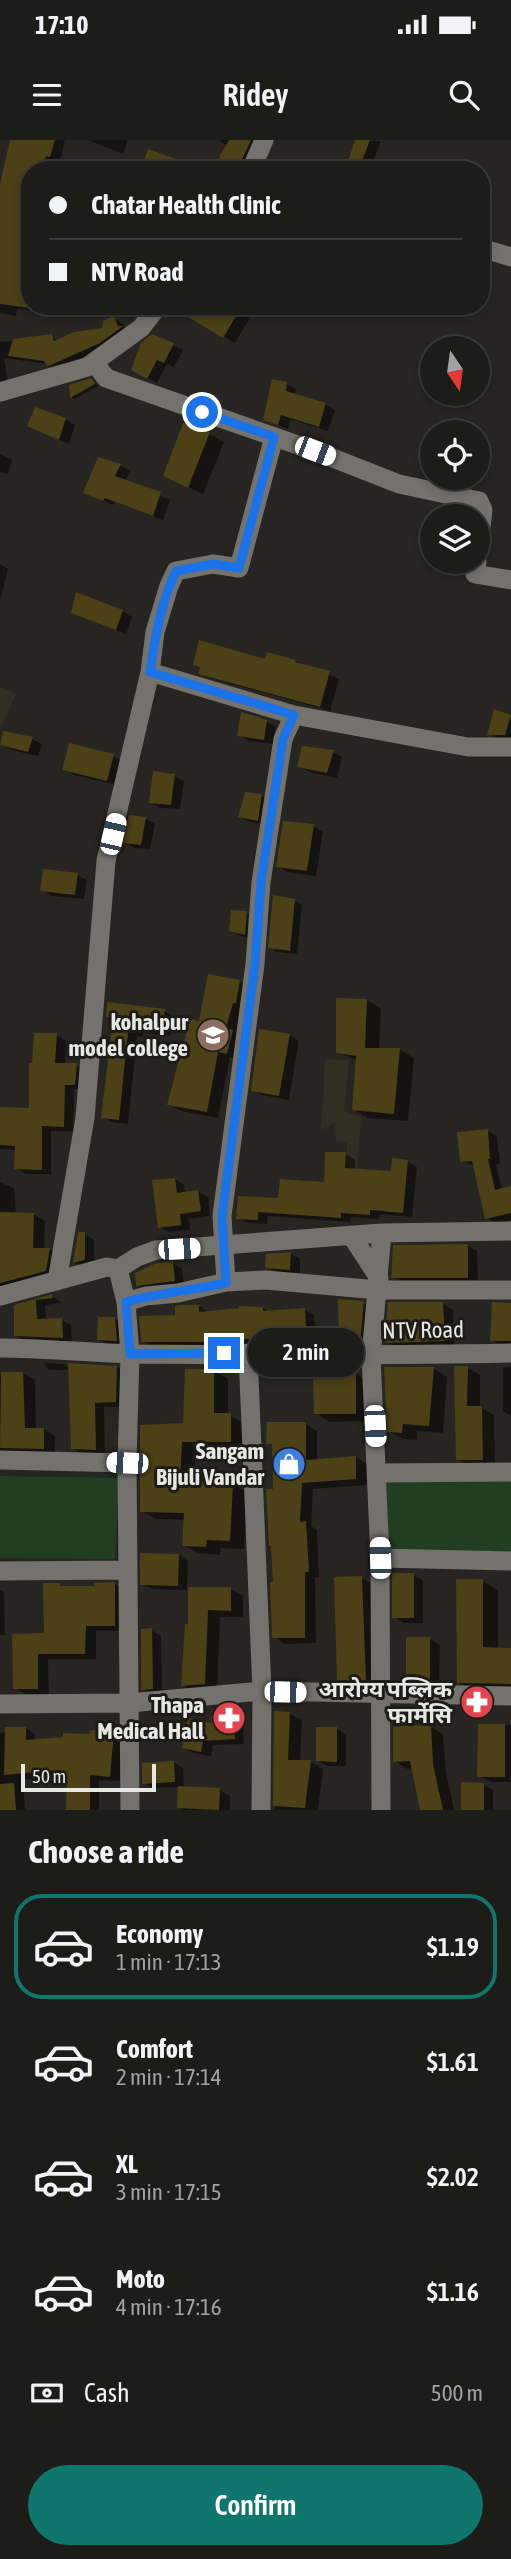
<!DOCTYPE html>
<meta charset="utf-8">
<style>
body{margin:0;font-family:"Asap Condensed","Noto Sans Devanagari",sans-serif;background:#292926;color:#f1f3f6;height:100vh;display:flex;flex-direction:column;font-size:26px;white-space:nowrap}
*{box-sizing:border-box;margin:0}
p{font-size:23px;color:#a0a1a2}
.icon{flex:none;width:38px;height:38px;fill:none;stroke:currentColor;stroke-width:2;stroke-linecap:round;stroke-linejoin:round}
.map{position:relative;height:1670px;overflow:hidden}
.panel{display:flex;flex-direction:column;background:#1c1c19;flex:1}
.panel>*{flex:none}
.hud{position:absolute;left:21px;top:21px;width:469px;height:154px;border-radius:28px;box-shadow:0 4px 10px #0003,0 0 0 2px #3a3a38;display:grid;align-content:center;height:154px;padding:0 28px;background:#1c1c19}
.needle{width:46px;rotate:167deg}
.controls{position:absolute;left:420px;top:196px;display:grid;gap:14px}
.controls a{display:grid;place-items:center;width:70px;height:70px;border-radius:50%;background:#1c1c19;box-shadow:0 4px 10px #0003,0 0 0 2px #3a3a38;font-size:35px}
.scale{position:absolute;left:21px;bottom:18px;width:135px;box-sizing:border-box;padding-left:7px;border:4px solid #e7e7e4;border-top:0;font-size:19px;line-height:24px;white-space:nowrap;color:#e7e7e4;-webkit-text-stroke:5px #1d1c17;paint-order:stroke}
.end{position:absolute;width:32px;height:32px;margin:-16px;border:9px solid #1a73e8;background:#fff;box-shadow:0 0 0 4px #fff}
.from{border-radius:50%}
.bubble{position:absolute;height:49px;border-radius:24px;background:#1c1c19;box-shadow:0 4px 10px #0003,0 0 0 2px #3a3a38;font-size:23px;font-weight:600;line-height:49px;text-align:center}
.car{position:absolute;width:21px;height:42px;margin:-21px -10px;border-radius:9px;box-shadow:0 0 5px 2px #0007;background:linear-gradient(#fff 24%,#345 0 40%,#fff 0 76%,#345 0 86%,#fff 0)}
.hud b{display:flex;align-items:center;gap:24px;height:66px;font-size:26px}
.hud b+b{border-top:2px solid #3a3a38}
.hud i{width:18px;height:18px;background:#f1f3f6}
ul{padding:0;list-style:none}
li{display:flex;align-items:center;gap:21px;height:105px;margin:0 14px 10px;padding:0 14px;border:4px solid transparent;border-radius:28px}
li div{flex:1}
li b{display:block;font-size:26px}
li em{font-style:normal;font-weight:600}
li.selected{border-color:#0f766e}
li>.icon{width:63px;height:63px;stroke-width:1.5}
h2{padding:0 28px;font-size:32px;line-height:84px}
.pay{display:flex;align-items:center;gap:18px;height:77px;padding:0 28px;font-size:26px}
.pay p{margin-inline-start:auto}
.button{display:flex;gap:14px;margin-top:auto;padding:14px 28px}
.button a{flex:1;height:80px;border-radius:42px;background:#0f766e;color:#fff;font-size:28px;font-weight:600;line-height:80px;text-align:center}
.status{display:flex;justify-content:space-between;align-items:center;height:49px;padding:0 35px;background:#1c1c19;direction:ltr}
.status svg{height:19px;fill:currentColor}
header{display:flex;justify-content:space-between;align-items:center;height:91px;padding:0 28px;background:#1c1c19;font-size:32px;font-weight:600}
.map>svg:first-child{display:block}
.built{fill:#312e24}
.green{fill:#213e23}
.shadow{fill:#0007}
.building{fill:#4b4016}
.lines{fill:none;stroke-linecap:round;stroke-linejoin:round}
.minor{stroke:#74726d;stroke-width:19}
.route{stroke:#1a73e8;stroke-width:9}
.labels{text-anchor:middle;stroke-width:6;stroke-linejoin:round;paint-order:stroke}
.poi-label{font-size:23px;font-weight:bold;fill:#e7e7e4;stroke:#1d1c17;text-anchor:end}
.street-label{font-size:23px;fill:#e7e7e4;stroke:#1d1c17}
</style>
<div class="status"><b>17:10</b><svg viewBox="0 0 49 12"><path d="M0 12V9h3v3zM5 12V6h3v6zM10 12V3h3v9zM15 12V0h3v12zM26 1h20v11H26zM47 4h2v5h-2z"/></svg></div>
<header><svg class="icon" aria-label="menu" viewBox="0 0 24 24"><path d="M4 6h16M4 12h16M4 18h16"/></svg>Ridey<svg class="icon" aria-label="search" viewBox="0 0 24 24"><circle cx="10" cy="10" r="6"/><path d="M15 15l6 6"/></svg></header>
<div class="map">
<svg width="511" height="1670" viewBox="0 0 511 1670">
<rect width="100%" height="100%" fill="#262521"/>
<!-- built -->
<path class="built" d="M0,547L16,554L0,589Z
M325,919L349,920L344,971L361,977L354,1068L346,1066L347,1003L336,1001L335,983L321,990Z"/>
<!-- green -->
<path class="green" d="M511,1335V1417L383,1414L380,1337Z
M0,1336L119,1338L115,1419L0,1418Z"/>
<!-- shadow -->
<path class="shadow" d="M14,0H65L60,21L55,19L53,30H30V166H60L59,174L17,169L16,176L0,173V53Z
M88,0H128L123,14Z
M219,0H268L252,30H214L227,6Z
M357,0L381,1L370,30L359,26Z
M176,166H257L235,203Z
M113,178L123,184L128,194L110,207L57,230L48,224L4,218L8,241H0V202L52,197L58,201L103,193Z
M152,196L183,210L174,227L167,224L157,243L133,230Z
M91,240L98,246L75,259L71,257Z
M287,244L296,249L295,255L325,264L335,270L328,291L290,279L288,289L265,279Z
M65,279L75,285L69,304L39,291Z
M184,285L209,294L224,302L203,354L165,336Z
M0,314L12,320L8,334L0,332Z
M120,325L130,331L125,341L170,360L163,380L115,362L113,365L85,352Z
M0,424L8,429L0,460Z
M122,471L132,477L126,494L73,472Z
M295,521L339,539L330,571L210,538L200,533Z
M496,571L511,577V599H499L490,594Z
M266,581L276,587L273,604L249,601L239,595Z
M5,593L33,599L42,605L38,616L11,610L1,604Z
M333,612L342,617L337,638L309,632L299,626Z
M113,616L123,621L117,645L74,635L64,629Z
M174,636L184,641L180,669L160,668L150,662Z
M262,656L271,662L268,685L250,682L240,677Z
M131,677L146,679L155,684L150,709L134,708L125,702Z
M313,686L323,692L316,736L287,732L278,726Z
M77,735L87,740L84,759L52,756L42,750Z
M294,760L302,765L297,814L277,812L270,807Z
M246,773L256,779L254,799L240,796L231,790Z
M210,836L240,842L252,849L238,919L230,917L218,978L181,971L169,964L200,884Z
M367,860L381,869L379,909H399L414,918L408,981L368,978L353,969L358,921L337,912Z
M164,871L174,877L171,896L143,893V897L137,896L128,984L112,982L103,977L115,880L107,876Z
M56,895L66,901L65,925H76L86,931L85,949H74L73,991H51V1034H26L16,1028L17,1010L0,1009V969L31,970Z
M289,895L299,901L289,960L262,955L253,950Z
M487,991L497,996L500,1024H496L502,1050L511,1048V1080L497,1084L487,1078L475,1026L462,1021Z
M345,1014L355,1019V1031L392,1033L408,1022L417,1027L412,1077L380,1074L379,1079L351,1077L350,1082L268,1076L267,1084L248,1083L238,1078L280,1060L326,1044Z
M175,1039L184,1045L185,1053L198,1052L208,1057L210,1076L189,1079L190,1090L169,1092L160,1087Z
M0,1042L14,1048L16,1074H33L45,1081L44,1110H50L61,1116L57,1137L0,1158Z
M84,1094L94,1100L95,1125L84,1128L74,1122Z
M468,1106L477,1111L478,1142H403L393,1137Z
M291,1114L300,1119V1134L277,1132L267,1127Z
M173,1123L182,1129L184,1146L148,1151L138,1145Z
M52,1156L62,1163L45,1165L46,1180H61L71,1185L72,1203L25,1201L16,1195V1166Z
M363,1163L373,1168L369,1207H350L340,1202Z
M443,1164L453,1170L454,1206L396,1207L386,1202Z
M511,1165V1206H501L492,1200Z
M199,1166L209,1172L263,1168L269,1172L305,1170L314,1175L316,1207L238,1203V1206H153L143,1201L176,1177Z
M114,1178L124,1184L126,1206L109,1205L99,1199Z
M45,1223L63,1224L70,1229L117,1227L127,1233L126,1267H104L105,1315L82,1314L72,1308L70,1230H50L46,1228Z
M503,1227H511V1276L503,1271Z
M433,1228L447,1237L443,1293L417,1291V1300L403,1299L388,1291Z
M468,1228L480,1235V1267L494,1275L495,1326H470L458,1319Z
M214,1231L228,1239V1275L244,1283L245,1309L196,1310L194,1342L233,1344L247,1353L244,1409L221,1408L220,1415L198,1413L183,1405L185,1380L156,1379L141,1371Z
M23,1233L35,1240L36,1289H43L55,1296V1315L0,1322V1234Z
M355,1233L369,1242L370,1281L330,1282L316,1273Z
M306,1284L317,1291V1320L356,1317L367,1324V1345L313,1349L311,1386L317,1390L319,1437H315L316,1503L285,1504L274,1497V1306L268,1303Z
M179,1415L188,1421L187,1449H230L243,1456V1477H220L217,1550L196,1552L183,1545L190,1485V1450L152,1449L142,1444Z
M413,1435L423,1440V1483H404L394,1477Z
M362,1438L374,1445L377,1547L351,1546L339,1539Z
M482,1441L498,1450V1509H511V1551H474L459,1542Z
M115,1444L126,1451L125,1491H96V1519H48L49,1554L26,1555L15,1548L46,1495L60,1445L65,1448H96Z
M0,1450L4,1452L5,1495H0Z
M151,1490L161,1496L162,1553L153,1554L143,1549Z
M430,1499L440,1505L439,1547L417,1546L407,1541Z
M276,1573L290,1574L302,1580L300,1622H311L323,1629L318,1670H275Z
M233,1576L243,1582L244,1604L213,1605L211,1616L193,1613L184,1607L213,1585Z
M480,1585H511V1642H491L479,1636Z
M430,1586L443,1594L446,1632L454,1670H422L414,1628L407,1629L395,1621Z
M26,1588L35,1594V1601L113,1593L123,1598L120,1641L99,1640V1670H68V1635L23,1640L25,1670H0V1593Z
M337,1589L346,1595V1626H327L317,1620Z
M173,1622L183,1628L184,1648L220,1650L230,1656V1670H184L179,1667L180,1647L153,1648L144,1643Z
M484,1645L493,1650V1670H463Z"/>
<!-- building -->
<path class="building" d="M10,0H55L50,17L46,16L43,30H30V168L0,164V44Z
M229,0H251L239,26L238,30H212Z
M355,0H370L360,26L348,21Z
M148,9L201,28V30H153L142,26Z
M170,166H242L223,198Z
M114,176L118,186H123L100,203L51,225L47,226L44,221L8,216L13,199L52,194L54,201L74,192L102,188L103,181Z
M152,194L174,203L164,223L157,220L147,239L131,230L141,203Z
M91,238L95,244L70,258L69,245Z
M272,239L287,242L286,251L326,263L319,287L281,275L278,285L263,280Z
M35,267L66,278L59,300L27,286Z
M183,283L210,292L188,348L163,336Z
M98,317L121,324L115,336L161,352L153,376L105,358L103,361L83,353Z
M76,452L123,470L116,490L71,473Z
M199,500L265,519L267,512L296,520L295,522L330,531L320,567L198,534L200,527L193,525Z
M494,569L511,575L505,595H487Z
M241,572L267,580L264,600L237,596Z
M3,591L33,597L28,612L0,605Z
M69,603L114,614L107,641L62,630Z
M302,606L334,610L327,633L297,627Z
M153,631L175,634L171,665L149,663Z
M245,652L262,654L258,681L238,677Z
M129,675L146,677L141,705L123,703Z
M283,681L314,684L307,731L276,727Z
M43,729L78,733L75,755L40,751Z
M273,755L295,759L290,811L268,808Z
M231,770L247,771L245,795L229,791Z
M208,834L240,840L236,863H233L226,888L233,890L227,914L218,912L207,972L167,965L190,879L199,881Z
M336,858L367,859L365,908H400L394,974L352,970L356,916L336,913Z
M107,862L165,869L162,892L134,888L133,893L128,892L119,980L101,978L113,877H106Z
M259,889L290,894L279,956L251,951Z
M34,893H57L55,923H77L75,945H65L64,987L42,986V1030L14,1029L15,1006L0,1005V967L29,968V923H32Z
M488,989L490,1019H488L495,1050L511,1046V1073L485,1079L472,1021L460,1022L457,992Z
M325,1012H346L345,1028L391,1031L392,1018L408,1020L403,1073L370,1070V1075L341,1073V1078L258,1072V1080L236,1079L238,1056L278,1058L280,1039L324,1042Z
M175,1038L177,1053L198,1050L201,1071L180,1074L181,1085L158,1088L152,1040Z
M0,1072L34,1073L33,1108H50L46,1131L0,1143Z
M78,1092H85V1120L73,1123Z
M468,1104V1138H391L393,1105Z
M291,1112L290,1130L265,1128L266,1114Z
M173,1121L175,1141L136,1146L135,1133L154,1124Z
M52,1154L53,1158L36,1160L37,1179L62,1178L63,1198L14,1196V1165Z
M338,1159L364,1161L360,1203H339Z
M388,1162H443L445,1201L385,1203Z
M492,1162L511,1163V1201H490Z
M181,1165H199V1172L239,1168V1166L263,1167V1171L305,1168L307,1203L229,1198V1202H141L139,1176L175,1175V1166Z
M98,1177H115L117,1201L97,1200Z
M68,1223L117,1226L116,1262L95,1263L96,1310L71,1309Z
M454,1226H468L467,1266H482L483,1320H456Z
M384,1227H434L429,1286L403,1284L402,1293L387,1292Z
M185,1229H214V1273H231V1302H182L180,1340L233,1343L230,1401L207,1400L206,1407L182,1406L184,1373L140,1372V1285L183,1283Z
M356,1231V1274H314L313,1232Z
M1,1232H23L25,1288H44V1309L0,1308Z
M267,1282H306V1320L356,1316V1339L302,1343L300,1382L306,1381L309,1432H305V1498H272L270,1442H273L271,1406H269L266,1349H273L272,1304H266Z
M140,1413L179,1414L178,1446L140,1445Z
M392,1433H414V1478H392Z
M362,1436L366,1541L337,1540L334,1437Z
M456,1439H483V1507L511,1508V1544L457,1543Z
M115,1442V1486H86L85,1514H38V1549H13L12,1494L44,1493L43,1443H60V1446H94V1443Z
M188,1447H231V1471L208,1470L205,1544L181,1546L185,1484H188Z
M152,1488L153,1549L141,1550V1489Z
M406,1497H430V1542H406Z
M274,1571L290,1572L288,1620H311L305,1668L273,1666Z
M234,1574L235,1599L203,1601L201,1612L182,1608L188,1578L211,1583V1576Z
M431,1584L433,1624L443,1670H420L410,1621L393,1622V1587Z
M478,1584H505V1637H477Z
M5,1587H26V1600L63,1597V1593L89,1594L90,1590L114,1591L110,1637L90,1635V1670H66L67,1633H61V1630L4,1635Z
M316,1587H337V1622L316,1621Z
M174,1621L175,1642L142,1644V1623Z
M461,1642L484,1643V1670H461Z
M14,1643L16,1670H0V1644Z
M178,1646L220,1648L219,1670L177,1668Z"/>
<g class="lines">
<!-- minor -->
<path class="minor" d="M251,30L264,0
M481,108L511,117
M94,222L106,238L315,311L399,344L479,361L483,370L478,411
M0,252L87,227L141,188L158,166
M477,422L475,434L511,440
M150,532L294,575L468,607H511
M351,1095L379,1138
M118,1129L137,1117L156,1110L382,1093L511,1091
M57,1141L85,978L106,721L150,532L155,492L169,446L176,431L213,424L239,428L274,297
M226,1142L222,1076L255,824L261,742L283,599L294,575
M0,1156L107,1127L118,1129L126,1162L146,1156L178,1153L226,1142L266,1140L378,1150H511
M126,1162L130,1214L127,1323L130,1670
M0,1208C44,1208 89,1213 133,1214C259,1215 385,1216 511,1213
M248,1213L262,1551L261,1670
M0,1320L127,1323
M377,1333L511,1332
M380,1418L511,1421
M0,1431L127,1430
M0,1564L129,1563L262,1551L511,1556
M381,1670L380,1418L371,1216L382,1093"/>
</g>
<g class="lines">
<!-- route -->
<path class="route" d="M202,272L274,297L239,428L213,424L176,431C161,463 155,497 150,532L294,575L283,599L261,742L255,824L222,1076L226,1143C193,1150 158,1153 126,1162L130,1214L224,1213"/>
</g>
<!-- icons -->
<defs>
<symbol id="school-disc" viewBox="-11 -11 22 22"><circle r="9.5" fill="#8d6e63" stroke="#1d1c17"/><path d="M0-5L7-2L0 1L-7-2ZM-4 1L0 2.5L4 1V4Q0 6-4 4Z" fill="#fff"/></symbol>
<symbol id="shop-disc" viewBox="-11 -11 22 22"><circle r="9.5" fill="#3f7fe0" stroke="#1d1c17"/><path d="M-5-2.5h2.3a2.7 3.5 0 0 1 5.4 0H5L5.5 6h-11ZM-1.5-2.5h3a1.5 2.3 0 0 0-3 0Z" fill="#fff"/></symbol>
<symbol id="pharmacy-disc" viewBox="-11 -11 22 22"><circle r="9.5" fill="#e0444e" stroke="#1d1c17"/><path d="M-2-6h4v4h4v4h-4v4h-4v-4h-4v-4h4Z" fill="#fff"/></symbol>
</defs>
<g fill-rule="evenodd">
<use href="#school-disc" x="194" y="876" width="38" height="38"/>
<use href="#shop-disc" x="270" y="1305" width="38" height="38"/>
<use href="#pharmacy-disc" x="458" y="1543" width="38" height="38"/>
<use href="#pharmacy-disc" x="210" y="1559" width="38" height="38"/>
</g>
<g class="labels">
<!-- poi labels -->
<g class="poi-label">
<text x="188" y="890">kohalpur<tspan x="188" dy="26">model college</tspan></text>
<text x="264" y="1319">Sangam<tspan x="264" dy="26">Bijuli Vandar</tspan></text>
<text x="452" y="1557">आरोग्य पब्लिक<tspan x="452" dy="26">फार्मेसि</tspan></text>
<text x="204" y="1573">Thapa<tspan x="204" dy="26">Medical Hall</tspan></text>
</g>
<!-- street labels -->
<g class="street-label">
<text transform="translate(423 1190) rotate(-1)" y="8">NTV Road</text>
</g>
</g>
</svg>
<div class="controls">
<a><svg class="needle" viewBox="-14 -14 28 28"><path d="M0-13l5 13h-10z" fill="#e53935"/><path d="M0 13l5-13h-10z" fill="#a0a1a2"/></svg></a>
<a><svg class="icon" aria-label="locate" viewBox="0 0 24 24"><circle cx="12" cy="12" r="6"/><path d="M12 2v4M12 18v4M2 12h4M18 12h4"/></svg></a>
<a><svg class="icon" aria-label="layers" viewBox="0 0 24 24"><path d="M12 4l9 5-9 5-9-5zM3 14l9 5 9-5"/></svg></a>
</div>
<div class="scale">50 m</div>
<i class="end from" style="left:202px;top:272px"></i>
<i class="end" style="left:224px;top:1213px"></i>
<div class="bubble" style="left:248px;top:1188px;width:116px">2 min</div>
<i class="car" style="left:315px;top:311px;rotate:111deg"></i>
<i class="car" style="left:113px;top:694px;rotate:13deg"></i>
<i class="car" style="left:179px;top:1109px;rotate:87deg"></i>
<i class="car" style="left:375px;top:1286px;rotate:177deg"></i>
<i class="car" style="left:127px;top:1323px;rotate:272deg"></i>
<i class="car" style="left:380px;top:1418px;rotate:358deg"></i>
<i class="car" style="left:285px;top:1552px;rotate:91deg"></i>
<div class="hud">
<b><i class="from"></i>Chatar Health Clinic</b>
<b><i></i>NTV Road</b>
</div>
</div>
<section class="panel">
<h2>Choose a ride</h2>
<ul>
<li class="selected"><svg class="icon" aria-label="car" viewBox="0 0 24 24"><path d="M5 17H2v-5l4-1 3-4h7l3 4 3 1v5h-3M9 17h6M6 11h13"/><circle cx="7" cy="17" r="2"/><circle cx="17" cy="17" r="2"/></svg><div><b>Economy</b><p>1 min · 17:13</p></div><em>$1.19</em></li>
<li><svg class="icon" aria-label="car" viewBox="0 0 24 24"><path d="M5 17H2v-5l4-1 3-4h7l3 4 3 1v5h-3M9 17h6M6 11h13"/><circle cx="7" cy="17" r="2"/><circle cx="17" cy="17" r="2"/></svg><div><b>Comfort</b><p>2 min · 17:14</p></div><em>$1.61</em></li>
<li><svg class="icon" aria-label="car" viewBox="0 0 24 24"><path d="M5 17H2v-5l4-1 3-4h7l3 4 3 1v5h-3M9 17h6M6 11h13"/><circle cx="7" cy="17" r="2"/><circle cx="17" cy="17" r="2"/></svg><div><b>XL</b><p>3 min · 17:15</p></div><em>$2.02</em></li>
<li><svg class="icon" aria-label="car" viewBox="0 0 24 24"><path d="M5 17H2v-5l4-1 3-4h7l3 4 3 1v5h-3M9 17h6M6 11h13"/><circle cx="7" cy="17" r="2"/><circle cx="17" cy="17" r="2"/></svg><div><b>Moto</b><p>4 min · 17:16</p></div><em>$1.16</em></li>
</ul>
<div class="pay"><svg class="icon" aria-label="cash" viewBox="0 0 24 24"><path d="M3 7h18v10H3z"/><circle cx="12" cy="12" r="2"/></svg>Cash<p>500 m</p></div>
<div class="button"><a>Confirm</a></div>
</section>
